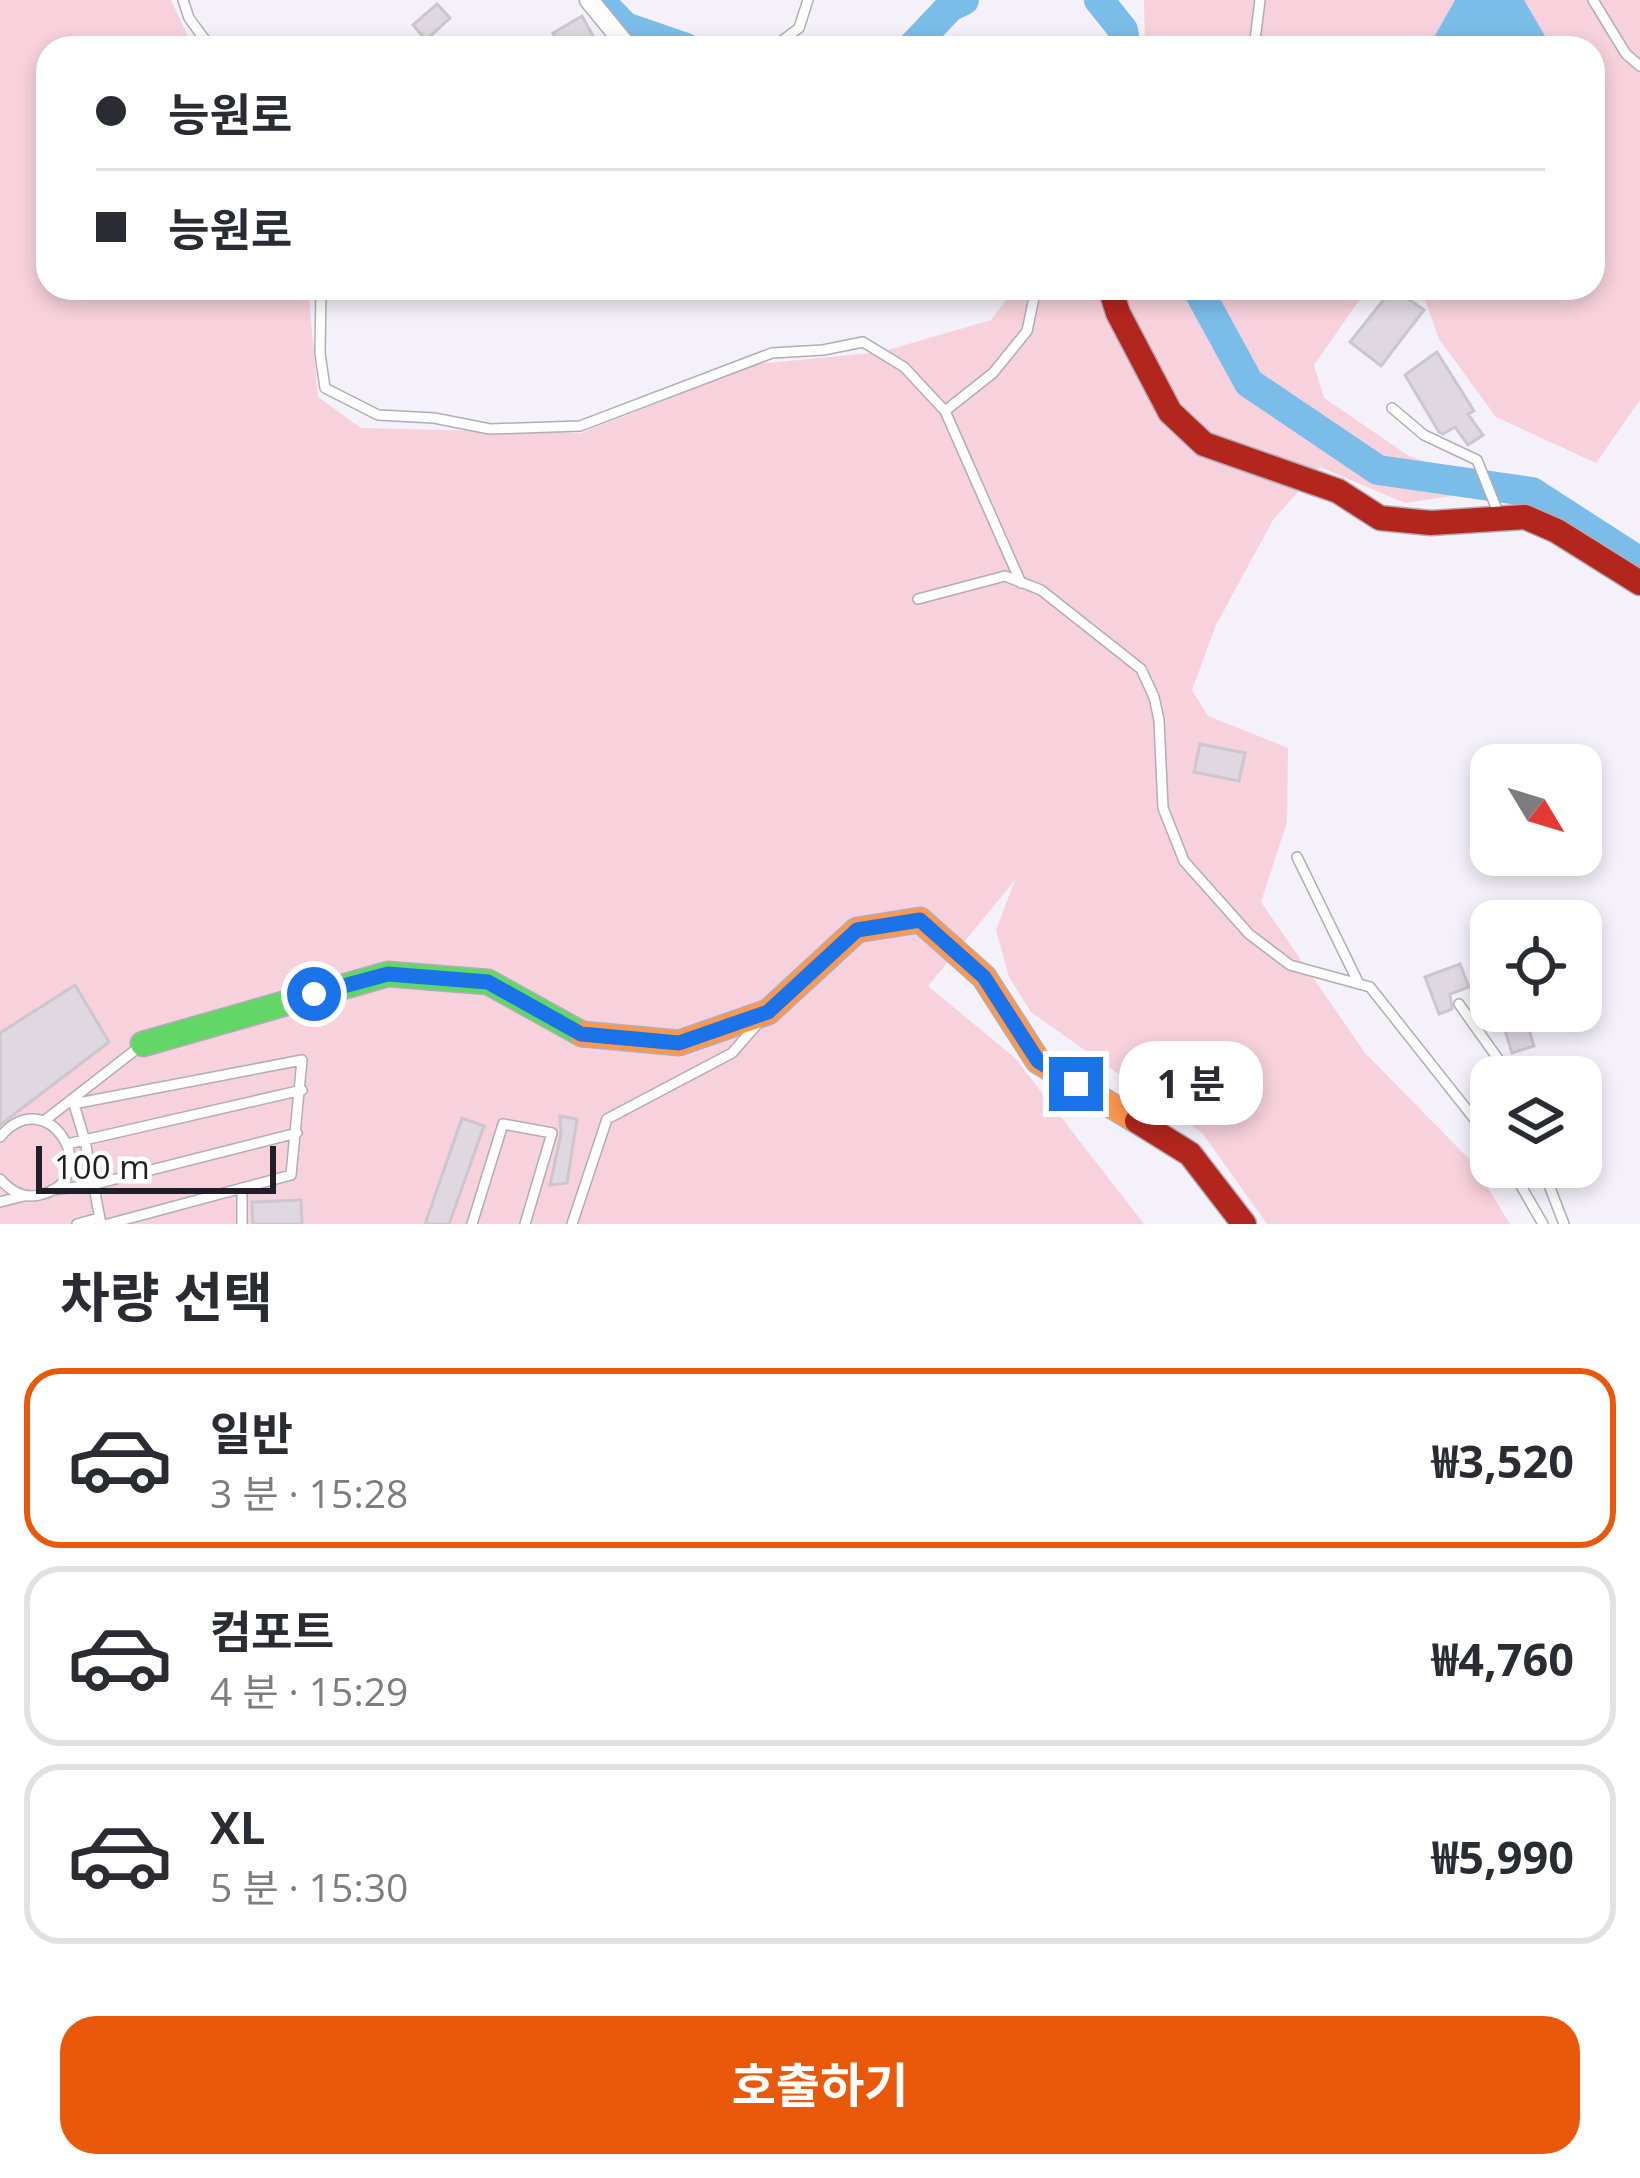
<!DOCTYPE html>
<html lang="ko">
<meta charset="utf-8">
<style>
body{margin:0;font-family:"Open Sans","Noto Sans KR",sans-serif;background:#f2f2f3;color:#2b2b33;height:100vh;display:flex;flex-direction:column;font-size:45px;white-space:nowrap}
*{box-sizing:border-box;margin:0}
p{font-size:39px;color:#7c7c81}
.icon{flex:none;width:66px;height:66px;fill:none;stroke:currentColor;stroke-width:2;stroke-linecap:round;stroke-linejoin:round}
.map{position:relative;height:1224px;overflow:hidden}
.drawer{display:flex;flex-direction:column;background:#fff;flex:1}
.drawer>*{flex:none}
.banner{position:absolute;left:36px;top:36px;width:1569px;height:264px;border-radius:36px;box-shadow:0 6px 18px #0003;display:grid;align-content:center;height:264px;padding:0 60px;background:#fff}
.needle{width:78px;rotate:128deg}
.buttons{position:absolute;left:1470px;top:744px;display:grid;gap:24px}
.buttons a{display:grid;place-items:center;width:132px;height:132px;border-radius:24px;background:#fff;box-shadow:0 6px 18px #0003;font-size:60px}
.scale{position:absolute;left:36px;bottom:30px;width:240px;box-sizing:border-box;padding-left:12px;border:6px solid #221e28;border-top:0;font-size:33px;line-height:42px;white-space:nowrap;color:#221e28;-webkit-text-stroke:9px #fff;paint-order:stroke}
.end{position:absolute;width:54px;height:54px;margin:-27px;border:15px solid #1a73e8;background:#fff;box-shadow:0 0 0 6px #fff}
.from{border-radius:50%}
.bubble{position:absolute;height:84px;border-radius:36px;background:#fff;box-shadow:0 6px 18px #0003;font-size:39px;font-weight:700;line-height:84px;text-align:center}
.banner b{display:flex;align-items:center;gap:42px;height:114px;font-size:45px}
.banner b+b{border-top:3px solid #e1e1e2}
.banner i{width:30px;height:30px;background:#2b2b33}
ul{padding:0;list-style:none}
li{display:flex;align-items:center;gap:36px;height:180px;margin:0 24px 18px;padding:0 36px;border:6px solid #e1e1e2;border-radius:36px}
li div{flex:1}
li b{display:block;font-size:45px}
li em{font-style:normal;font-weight:700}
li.selected{border-color:#ea580c}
li>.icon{width:108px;height:108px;stroke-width:1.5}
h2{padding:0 60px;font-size:54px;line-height:144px}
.button{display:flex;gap:24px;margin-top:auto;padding:24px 60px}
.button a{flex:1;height:138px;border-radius:36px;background:#ea580c;color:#fff;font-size:48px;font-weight:700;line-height:138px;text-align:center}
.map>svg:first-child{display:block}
.green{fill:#f7d1dc}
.water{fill:#7bbde9}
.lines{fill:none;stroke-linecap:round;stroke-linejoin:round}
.river{stroke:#7bbde9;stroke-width:30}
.building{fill:#dfd8e0;stroke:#cdc6ce;stroke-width:3}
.lane-casing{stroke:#b1adb7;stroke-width:12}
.street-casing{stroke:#b1adb7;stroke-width:21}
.fast-casing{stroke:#b1adb7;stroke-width:27}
.slow-casing{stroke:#b1adb7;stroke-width:27}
.jam-casing{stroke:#b1adb7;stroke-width:27}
.lane{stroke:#fefdfe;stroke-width:9}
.street{stroke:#fefdfe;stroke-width:18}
.fast{stroke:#63d668;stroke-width:24}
.slow{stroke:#ff974d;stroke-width:24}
.jam{stroke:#b3261e;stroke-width:24}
.route{stroke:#1a73e8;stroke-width:15}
</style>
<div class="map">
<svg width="1640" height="1224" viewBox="0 0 1640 1224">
<rect width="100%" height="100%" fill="#f5f1fb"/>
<!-- green -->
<path class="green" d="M0,0H171L193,48H48V288H308L318,397L361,428L581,433L757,364L881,352L991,320L1015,288H1372L1365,292L1314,365L1324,398L1409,456L1451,471L1452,496L1405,503L1320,467L1273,520L1216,625L1192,690L1208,716L1288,748L1287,822L1261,902L1365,1053L1473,1163L1510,1224H1267L1203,1134L1031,1012L1009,977L996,930L1015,880L928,986L1015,1058L1144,1224H0Z
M1144,0H1640V400L1596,463L1496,417L1439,339L1424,297L1413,288H1593V48H1145Z"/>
<!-- water -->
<path class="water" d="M1455,0H1524L1552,48H1428Z"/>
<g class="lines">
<!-- river -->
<path class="river" d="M599,0L625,27L686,48
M1099,0L1123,30L1126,48
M911,48L950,7L964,0
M1197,288L1249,383L1378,470L1532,492L1640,562"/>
</g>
<!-- building -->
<path class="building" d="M437,4L450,18L426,40L413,25Z
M582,16L593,36L573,48H561L553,33Z
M1393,288L1424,310L1381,366L1350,342Z
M1437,352L1474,411L1468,414L1483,435L1468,445L1455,427L1443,434L1439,432L1405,375Z
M1200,744L1245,753L1239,781L1194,772Z
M1460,964L1469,987L1450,994L1452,1009L1439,1014L1425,977Z
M75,985L109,1042L0,1125V1033Z
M1526,1020L1534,1046L1512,1053L1504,1027Z
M560,1116L577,1119L567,1183L550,1185L561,1134Z
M462,1118L484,1126L449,1224H425Z
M301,1200L302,1224H253L252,1202Z"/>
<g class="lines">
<defs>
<path id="lane" d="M183,0L189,18L211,48
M1593,0L1626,54L1640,66
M772,48L799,28L808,0
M1254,48L1260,0
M321,288L320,353L325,388L378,415L434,418L490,429L580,426L772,353L823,350L863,342L904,367L945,411
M1392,408L1424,435L1477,460L1500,517
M1021,583L945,411L993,373L1027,331L1036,288
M918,599L1005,576L1041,590L1141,669L1154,697L1159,720L1163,808L1184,861L1249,934L1290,965L1370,987L1491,1140
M1297,857L1359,984
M1459,1004L1511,1077
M73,1101L85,1141L101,1224
M73,1104L302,1060L291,1175L108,1224
M44,1121L143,1044
M0,1137C48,1080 105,1176 43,1194C25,1200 11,1192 0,1179
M67,1144L302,1090
M1510,1167L1543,1224
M1542,1167L1564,1224
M242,1188V1224
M52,1190L92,1185L297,1133
M0,1202L24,1196
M77,1224L99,1218
M472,1224L503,1124L552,1133L525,1224
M572,1224L607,1119L732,1053L760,1021"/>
<path id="street" d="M589,0L626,45L636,48"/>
<path id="fast" d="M143,1044L388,974L488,982L582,1034"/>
<path id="slow" d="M582,1034L679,1043L768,1012L857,930L920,920L984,977L1038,1061L1137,1121"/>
<path id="jam" d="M1110,288L1118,313L1170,412L1204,444L1338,491L1380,518L1431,523L1525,517L1557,531L1640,583
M1137,1121L1190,1154L1244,1224"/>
</defs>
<!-- lane casing -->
<use href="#lane" class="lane-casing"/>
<!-- street casing -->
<use href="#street" class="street-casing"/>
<!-- fast casing -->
<use href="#fast" class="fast-casing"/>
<!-- slow casing -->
<use href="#slow" class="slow-casing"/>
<!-- jam casing -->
<use href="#jam" class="jam-casing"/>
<!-- lane -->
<use href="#lane" class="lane"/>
<!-- street -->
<use href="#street" class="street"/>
<!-- fast -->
<use href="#fast" class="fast"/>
<!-- slow -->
<use href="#slow" class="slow"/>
<!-- jam -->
<use href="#jam" class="jam"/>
</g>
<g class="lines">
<!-- route -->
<path class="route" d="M314,994L388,974L488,982L581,1034L679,1043L768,1012L857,930L920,920L984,977L1038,1061L1076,1084"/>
</g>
</svg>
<div class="buttons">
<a><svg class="needle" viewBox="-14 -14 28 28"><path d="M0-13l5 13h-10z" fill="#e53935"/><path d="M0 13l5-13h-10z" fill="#7c7c81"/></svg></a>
<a><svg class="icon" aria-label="locate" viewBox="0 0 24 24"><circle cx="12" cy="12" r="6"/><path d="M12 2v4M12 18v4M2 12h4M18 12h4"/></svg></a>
<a><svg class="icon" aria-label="layers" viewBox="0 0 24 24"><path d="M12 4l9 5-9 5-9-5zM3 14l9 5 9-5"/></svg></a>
</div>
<div class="scale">100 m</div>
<i class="end from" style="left:314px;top:994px"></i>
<i class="end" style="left:1076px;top:1084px"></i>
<div class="bubble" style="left:1119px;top:1041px;width:144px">1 분</div>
<div class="banner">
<b><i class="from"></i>능원로</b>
<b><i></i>능원로</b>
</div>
</div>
<section class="drawer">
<h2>차량 선택</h2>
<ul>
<li class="selected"><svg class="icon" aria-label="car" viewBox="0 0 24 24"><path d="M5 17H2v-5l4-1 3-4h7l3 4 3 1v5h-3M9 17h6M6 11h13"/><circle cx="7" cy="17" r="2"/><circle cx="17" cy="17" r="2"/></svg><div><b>일반</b><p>3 분 · 15:28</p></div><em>₩3,520</em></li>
<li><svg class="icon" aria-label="car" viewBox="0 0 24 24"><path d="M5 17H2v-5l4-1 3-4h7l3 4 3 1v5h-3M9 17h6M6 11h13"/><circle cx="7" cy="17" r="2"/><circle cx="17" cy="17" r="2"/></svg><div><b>컴포트</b><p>4 분 · 15:29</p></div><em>₩4,760</em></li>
<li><svg class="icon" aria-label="car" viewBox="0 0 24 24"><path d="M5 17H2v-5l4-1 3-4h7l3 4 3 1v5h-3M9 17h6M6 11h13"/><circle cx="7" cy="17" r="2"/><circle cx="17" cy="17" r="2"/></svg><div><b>XL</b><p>5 분 · 15:30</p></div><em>₩5,990</em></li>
</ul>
<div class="button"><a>호출하기</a></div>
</section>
